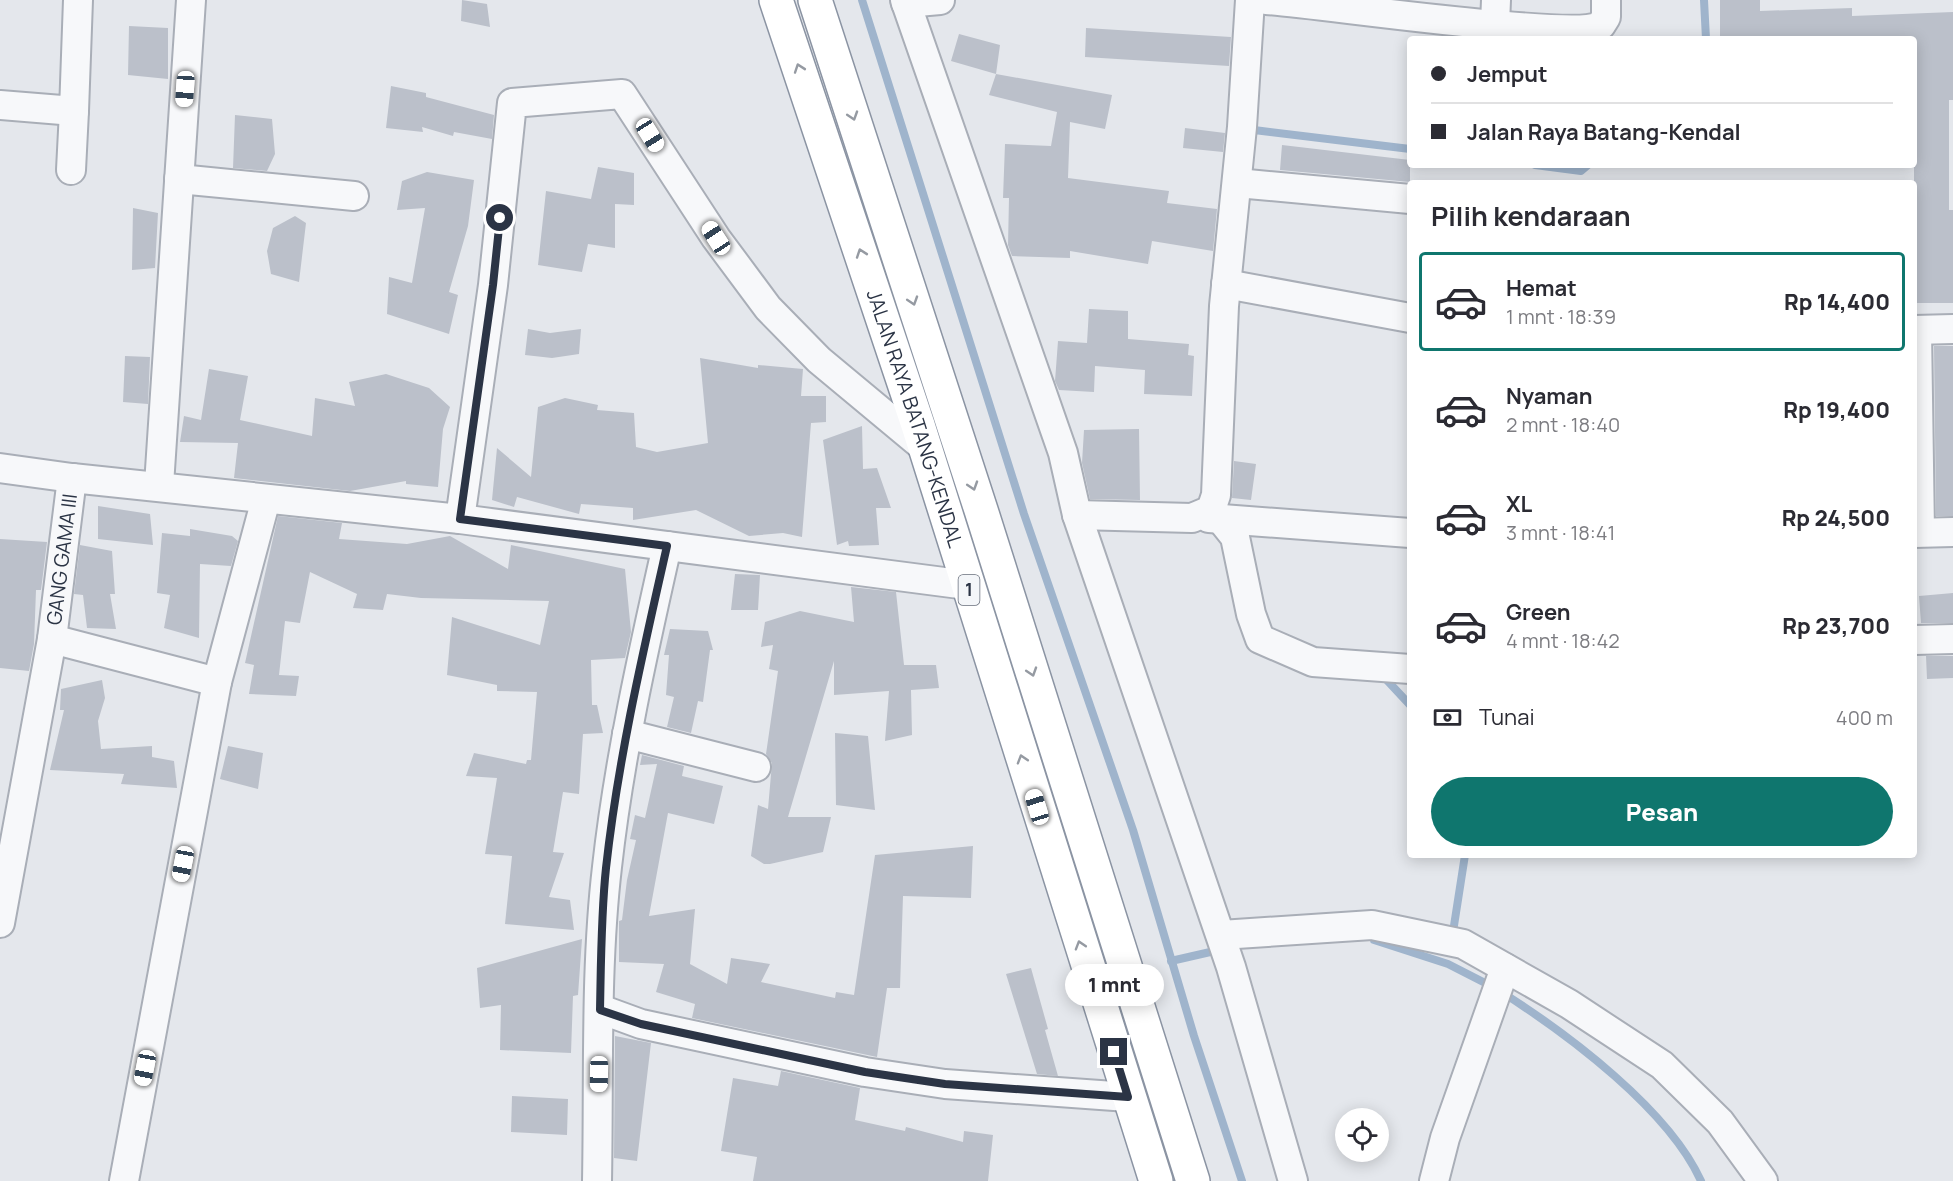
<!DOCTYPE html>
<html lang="id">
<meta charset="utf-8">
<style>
body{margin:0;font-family:Manrope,sans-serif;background:#f7f7f7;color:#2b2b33;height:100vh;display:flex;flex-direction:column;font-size:22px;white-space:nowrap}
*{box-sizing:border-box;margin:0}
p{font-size:20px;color:#7c7c81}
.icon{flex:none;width:33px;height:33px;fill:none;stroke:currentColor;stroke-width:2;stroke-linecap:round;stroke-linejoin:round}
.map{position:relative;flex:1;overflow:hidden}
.panel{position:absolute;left:1407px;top:180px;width:510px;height:678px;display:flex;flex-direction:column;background:#fff;border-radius:6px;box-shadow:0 3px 15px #0003}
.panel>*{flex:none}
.banner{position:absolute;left:1407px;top:36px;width:510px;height:132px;border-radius:6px;box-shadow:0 3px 15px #0003;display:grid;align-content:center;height:132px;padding:0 24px;background:#fff}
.fabs{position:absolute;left:1335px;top:1108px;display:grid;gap:12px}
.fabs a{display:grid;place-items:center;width:54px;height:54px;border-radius:50%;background:#fff;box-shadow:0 3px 15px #0003;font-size:30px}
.end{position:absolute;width:27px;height:27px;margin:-14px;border:8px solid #2b3445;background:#fff;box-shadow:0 0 0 3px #fff}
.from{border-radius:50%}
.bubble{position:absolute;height:42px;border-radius:21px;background:#fff;box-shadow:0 3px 15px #0003;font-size:20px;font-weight:800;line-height:42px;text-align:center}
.car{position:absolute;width:18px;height:36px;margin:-18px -9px;border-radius:8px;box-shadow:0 0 4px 2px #0007;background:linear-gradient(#fff 24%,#345 0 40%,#fff 0 76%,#345 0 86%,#fff 0)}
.banner b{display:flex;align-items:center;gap:21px;height:57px;font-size:22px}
.banner b+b{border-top:2px solid #e1e1e2}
.banner i{width:15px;height:15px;background:#2b2b33}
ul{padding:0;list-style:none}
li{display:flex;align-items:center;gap:18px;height:99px;margin:0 12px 9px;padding:0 12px;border:3px solid transparent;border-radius:6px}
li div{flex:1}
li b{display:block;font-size:22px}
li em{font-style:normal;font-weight:800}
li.on{border-color:#0f766e}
li>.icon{width:54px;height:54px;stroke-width:1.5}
h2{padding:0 24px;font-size:27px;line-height:72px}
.pay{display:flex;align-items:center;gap:15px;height:66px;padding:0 24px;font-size:22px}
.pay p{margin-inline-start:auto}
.primary-button{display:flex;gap:12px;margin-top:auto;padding:12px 24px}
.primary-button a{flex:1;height:69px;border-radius:36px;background:#0f766e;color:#fff;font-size:24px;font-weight:800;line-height:69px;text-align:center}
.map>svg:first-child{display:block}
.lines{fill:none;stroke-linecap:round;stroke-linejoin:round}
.stream{stroke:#9fb4cc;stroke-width:8}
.building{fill:#bbc0ca}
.minor-casing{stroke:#a9aeb7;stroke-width:32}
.highway-casing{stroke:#8b94a3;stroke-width:36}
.minor{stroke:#f7f8fa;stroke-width:28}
.highway{stroke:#fff;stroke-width:33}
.oneway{stroke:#959aa2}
.route{stroke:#2b3445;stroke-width:8}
.labels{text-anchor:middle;stroke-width:5;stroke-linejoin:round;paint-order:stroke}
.shield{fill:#f4f6f9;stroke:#676e7b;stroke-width:1.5}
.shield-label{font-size:18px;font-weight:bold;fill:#2b3445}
.street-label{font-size:20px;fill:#2b3445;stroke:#f4f6f9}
</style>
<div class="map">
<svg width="1953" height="1181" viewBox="0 0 1953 1181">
<rect width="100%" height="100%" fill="#e4e7ec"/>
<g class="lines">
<!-- stream -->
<path class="stream" d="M862,0L1024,514L1133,830L1194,1036L1242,1181
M1704,0L1706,39
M1253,135L1254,130L1410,149
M1535,165L1581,171L1588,165
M1383,676L1410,705
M1453,932L1465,855
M1374,940L1448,964L1493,987
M1171,961L1219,950
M1503,993C1569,1035 1669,1110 1701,1181"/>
</g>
<!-- building -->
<path class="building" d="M462,0L487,4L490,27L461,21Z
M1720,0H1760V11L1852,8V16L1953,12V100H1949V210H1953V303H1914V39H1720Z
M129,26L168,28V79L128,75Z
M1086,28L1231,37L1229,66L1085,57Z
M959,34L1000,45L996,74L951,61Z
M996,74L1112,95L1105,129L1070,122L1068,178L1169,191L1167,203L1217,209L1213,251L1152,241L1148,264L1070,251V258L1012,256L1008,245L1009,198H1003L1005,144L1051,146L1057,112L989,95Z
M391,86L426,93V97L494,115L492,139L454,132L453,136L422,127L423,132L386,128Z
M235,115L272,119L275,154L267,171L233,168Z
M1185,128L1225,133L1223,152L1183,148Z
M1282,145L1410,160V182L1280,170Z
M598,167L634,173V205L615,204V248L588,244L582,272L538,265L546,191L591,199Z
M427,172L474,180L468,226L449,292L458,295L449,334L387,314L389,277L412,283L425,208L397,210L402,181Z
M133,208L158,213L155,268L132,270Z
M295,216L306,223L299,282L271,274L267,251L273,228Z
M1089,309L1128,311V339L1189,344L1188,355L1194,356L1192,396L1144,394L1145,370L1095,366L1094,392L1059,390L1055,381L1058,341L1087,343Z
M528,329L550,333L581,329L579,354L552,358L525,355Z
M1934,346H1953V516H1936Z
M125,356L150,357L148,404L123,402Z
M700,358L758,368V365L803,369L801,396H826V422L811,423L802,537L783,533L749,536L696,510L633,520V508L581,504L579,514L517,497L514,507L492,500L497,448L531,477L538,407L565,398L598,405L597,410L634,413L636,447L657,452L708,443Z
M209,369L248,376L240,420L312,436L315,398L355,406L349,382L386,374L429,388L450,407L443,429L438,487L406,484V481L350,491L234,478L238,443L180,442L184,416L201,420Z
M862,426L863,469L877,468L891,508H876L879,545L849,546L848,541L837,545L823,440Z
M1139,429L1140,500L1090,499L1082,463L1084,430Z
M1234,461L1256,464L1251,500L1232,498Z
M98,506L150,514L153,545L98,539Z
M278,516L342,523L339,539L407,544L450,536L508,569L511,545L625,569L631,632L625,658L591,660L592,705H597L603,733L583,734L579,794L563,792L553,852L564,853L549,897L570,900L574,930L505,924L512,856L485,854L497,778L466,776L474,753L526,764L527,760H531L537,692L497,691V685L447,675L452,617L540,645L549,601L421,598L387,594L383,610L353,608L357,594L310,572L300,623L285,621L279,675L299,676L296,696L249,694L254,665L245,663Z
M190,529L232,536L238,541L231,566L200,564L199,638L164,628L170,595L157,593L162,533L190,536Z
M0,539L47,542L41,590H36L34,644L29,671L0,668Z
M80,545L112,551L115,594H110L116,629L87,628L83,595L74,594Z
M735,574L760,575L758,610H731Z
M851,587L896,592L904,665H936L939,688L911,690L912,735L885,741L889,691L834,695V661L788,817H831L823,852L770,864H764L751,856L758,805L768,809L772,763L766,754L778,671L769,669L773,645L761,647L765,622L800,611L854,622Z
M1953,593V623H1921L1919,596Z
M670,629L708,631L713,650H710L703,702L698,701L691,733L667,727L674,697L666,695L669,655H664Z
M1926,656H1953V678L1927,679Z
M102,680L105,698L98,721L101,749L152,746V757L174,761L177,788L121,784L124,774L50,770L64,710H60L61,689Z
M835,733L868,736L875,810L836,805Z
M228,746L263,753L258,789L220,779Z
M642,755L684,766L682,776L723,786L714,824L668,813L649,916L695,909L690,964L727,984L731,958L770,964L761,982L835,998L836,992L854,995L875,855L973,846L971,898L903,896L900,988H887L877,1057L692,1018L695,1004L656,992L664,964L619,962V921L622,920L627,880L636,840L630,839L635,815L645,818L657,764L640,765Z
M582,939L578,995L573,996L571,1053L500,1050L501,1005L480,1008L477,968Z
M1031,968L1048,1029L1045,1030L1058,1076L1037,1074L1006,974Z
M615,1036L651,1043L637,1161L614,1158Z
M781,1071L860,1088L855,1120L905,1131L906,1127L963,1142L964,1131L993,1135L988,1181H753L757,1157L721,1151L733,1078L778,1086Z
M512,1096L568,1099L567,1135L511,1132Z"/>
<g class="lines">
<defs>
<g id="minor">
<path d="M905,0L1063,453L1077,515L1231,967L1293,1181"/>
<path d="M1266,0C1317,3 1574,42 1601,25L1606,17V0"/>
<path d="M906,3L940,0"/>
<path d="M1495,24L1496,0"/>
<path d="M0,105L74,111L78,0"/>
<path d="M71,170L74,111"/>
<path d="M179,179L354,196"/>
<path d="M1237,183L1410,199"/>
<path d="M1226,284L1410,318"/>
<path d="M1914,330L1953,329"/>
<path d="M1917,330L1920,532"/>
<path d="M0,468L72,478L460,519L967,585"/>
<path d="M159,485L191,0"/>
<path d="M1077,515L1192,518L1211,510L1216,495L1224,306L1242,127L1250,0"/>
<path d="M1219,517L1235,537L1251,614L1260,639L1313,662L1410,669"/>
<path d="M1209,518L1410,533"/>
<path d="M460,519L493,285L512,103L622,94L716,238L768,308L819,360L926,449"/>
<path d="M1914,533L1953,532"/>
<path d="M52,639L217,682L266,499"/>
<path d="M1914,640L1953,639"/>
<path d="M627,734L756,767"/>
<path id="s1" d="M0,923L52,639L72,478"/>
<path d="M1221,935L1372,925L1463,944L1569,1004L1662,1065L1720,1122L1763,1181"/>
<path d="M600,1009L641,1024L865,1072L945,1084L1128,1097"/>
<path d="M124,1181L217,682"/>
<path d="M597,1181C599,1078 595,970 607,867C619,759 643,652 667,546"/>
<path d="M1434,1181L1445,1138L1505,968"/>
</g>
<g id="highway">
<path id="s2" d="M776,0L918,425L1156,1181"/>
<path d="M815,0L981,510L1193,1181"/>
</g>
</defs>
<!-- minor casing -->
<use href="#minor" class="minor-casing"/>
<!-- highway casing -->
<use href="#highway" class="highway-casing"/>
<!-- minor -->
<use href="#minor" class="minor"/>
<!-- highway -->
<use href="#highway" class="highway"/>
</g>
<!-- one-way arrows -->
<defs><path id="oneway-chevron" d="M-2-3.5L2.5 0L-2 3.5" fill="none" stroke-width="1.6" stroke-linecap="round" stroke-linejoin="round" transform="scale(1.5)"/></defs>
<g class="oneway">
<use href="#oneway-chevron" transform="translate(799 68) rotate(-109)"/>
<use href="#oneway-chevron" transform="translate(853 116) rotate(72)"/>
<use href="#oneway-chevron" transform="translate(861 253) rotate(-109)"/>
<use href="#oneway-chevron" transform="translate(913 301) rotate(72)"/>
<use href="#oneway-chevron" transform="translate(973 486) rotate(72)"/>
<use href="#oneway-chevron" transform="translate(1032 672) rotate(72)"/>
<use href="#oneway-chevron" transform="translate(1022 759) rotate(-107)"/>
<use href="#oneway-chevron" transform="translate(1080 945) rotate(-107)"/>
</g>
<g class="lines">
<!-- route -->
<path class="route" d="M500,218L493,285L460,519L667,546C643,652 618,759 606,868C601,915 601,963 600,1010L641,1024L865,1072L945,1084L1128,1097L1114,1052"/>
</g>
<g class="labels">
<!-- shield labels -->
<rect class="shield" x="958.5" y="575" width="21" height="30" rx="4.5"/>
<g class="shield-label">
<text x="969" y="596">1</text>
</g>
<!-- street labels -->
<g class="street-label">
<text dy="7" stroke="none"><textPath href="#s2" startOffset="441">JALAN RAYA BATANG-KENDAL</textPath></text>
<text dy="7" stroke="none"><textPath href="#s1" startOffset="369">GANG GAMA III</textPath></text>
</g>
</g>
</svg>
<div class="fabs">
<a><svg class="icon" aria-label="locate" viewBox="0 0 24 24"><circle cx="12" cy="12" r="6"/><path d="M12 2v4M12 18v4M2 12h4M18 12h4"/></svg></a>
</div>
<i class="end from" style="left:500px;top:218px"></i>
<i class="end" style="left:1114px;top:1052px"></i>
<div class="bubble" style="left:1065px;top:964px;width:99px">1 mnt</div>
<i class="car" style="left:185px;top:89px;rotate:184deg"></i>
<i class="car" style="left:650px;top:135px;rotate:148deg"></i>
<i class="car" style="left:716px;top:238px;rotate:327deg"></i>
<i class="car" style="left:1037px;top:807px;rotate:343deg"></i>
<i class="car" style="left:183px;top:864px;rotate:191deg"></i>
<i class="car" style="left:145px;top:1068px;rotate:191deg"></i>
<i class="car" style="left:599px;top:1074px;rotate:181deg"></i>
<div class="banner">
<b><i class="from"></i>Jemput</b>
<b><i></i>Jalan Raya Batang-Kendal</b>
</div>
<section class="panel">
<h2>Pilih kendaraan</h2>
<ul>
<li class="on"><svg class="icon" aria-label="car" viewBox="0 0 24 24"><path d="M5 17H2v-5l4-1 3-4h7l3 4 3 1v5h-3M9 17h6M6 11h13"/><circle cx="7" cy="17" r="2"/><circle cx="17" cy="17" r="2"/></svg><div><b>Hemat</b><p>1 mnt · 18:39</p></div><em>Rp 14,400</em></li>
<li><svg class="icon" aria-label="car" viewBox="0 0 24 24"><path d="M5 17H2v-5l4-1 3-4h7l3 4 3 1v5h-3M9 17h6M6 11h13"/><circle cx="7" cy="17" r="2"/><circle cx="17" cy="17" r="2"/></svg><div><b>Nyaman</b><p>2 mnt · 18:40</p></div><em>Rp 19,400</em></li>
<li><svg class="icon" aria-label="car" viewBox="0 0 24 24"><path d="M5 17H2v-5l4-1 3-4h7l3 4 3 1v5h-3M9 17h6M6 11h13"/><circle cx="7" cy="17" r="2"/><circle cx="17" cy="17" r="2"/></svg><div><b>XL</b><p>3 mnt · 18:41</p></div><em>Rp 24,500</em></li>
<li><svg class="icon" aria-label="car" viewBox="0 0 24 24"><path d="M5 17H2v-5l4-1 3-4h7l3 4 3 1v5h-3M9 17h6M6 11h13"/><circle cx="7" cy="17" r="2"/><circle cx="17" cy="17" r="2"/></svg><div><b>Green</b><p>4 mnt · 18:42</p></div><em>Rp 23,700</em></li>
</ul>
<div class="pay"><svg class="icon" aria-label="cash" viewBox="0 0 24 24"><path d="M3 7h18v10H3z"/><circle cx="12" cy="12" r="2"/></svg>Tunai<p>400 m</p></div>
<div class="primary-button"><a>Pesan</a></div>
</section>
</div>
